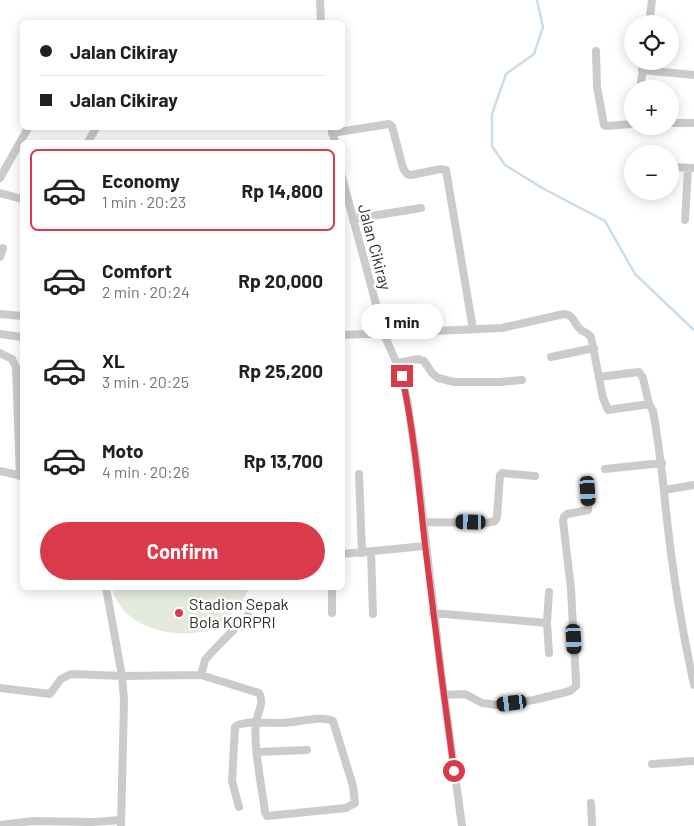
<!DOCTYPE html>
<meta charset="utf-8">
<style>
body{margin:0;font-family:Barlow,sans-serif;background:#f2f2f2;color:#202124;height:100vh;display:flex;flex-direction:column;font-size:19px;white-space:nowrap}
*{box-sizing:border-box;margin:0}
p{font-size:16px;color:#757577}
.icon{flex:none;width:28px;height:28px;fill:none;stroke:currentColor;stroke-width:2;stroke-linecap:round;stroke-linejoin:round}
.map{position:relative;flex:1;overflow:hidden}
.details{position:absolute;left:20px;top:140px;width:325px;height:450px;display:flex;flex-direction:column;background:#fff;border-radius:8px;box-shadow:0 2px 12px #0003}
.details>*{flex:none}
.banner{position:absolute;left:20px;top:20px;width:325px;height:110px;border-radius:8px;box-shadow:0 2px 12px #0003;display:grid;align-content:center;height:110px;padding:0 20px;background:#fff}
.buttons{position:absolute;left:624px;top:15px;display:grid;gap:10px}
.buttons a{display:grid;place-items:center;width:55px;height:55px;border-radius:50%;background:#fff;box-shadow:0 2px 12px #0003;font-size:25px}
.end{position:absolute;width:22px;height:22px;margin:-11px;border:6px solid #da3b4a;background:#fff;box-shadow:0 0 0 2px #fff}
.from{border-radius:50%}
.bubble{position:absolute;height:35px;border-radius:18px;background:#fff;box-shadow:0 2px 12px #0003;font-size:16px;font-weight:700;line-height:35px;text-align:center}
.car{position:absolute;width:15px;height:30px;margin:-15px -8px;border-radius:6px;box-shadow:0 0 4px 1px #0007;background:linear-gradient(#222 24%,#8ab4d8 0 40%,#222 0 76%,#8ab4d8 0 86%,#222 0)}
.banner b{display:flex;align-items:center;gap:18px;height:48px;font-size:19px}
.banner b+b{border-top:1px solid #e0e0e0}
.banner i{width:12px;height:12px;background:#202124}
ul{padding:9px 0 0;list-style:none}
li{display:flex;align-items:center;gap:15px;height:82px;margin:0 10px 8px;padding:0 10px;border:2px solid transparent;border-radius:8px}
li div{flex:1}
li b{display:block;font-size:19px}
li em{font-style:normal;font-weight:700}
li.active{border-color:#da3b4a}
li>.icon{width:45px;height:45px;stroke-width:1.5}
.button{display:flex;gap:10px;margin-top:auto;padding:10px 20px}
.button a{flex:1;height:58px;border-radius:30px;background:#da3b4a;color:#fff;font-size:20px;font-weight:700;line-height:58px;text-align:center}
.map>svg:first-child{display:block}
.green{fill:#e4eadc}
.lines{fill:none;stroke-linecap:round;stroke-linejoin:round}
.stream{stroke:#cadee9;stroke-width:2.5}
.minor{stroke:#cbcbcb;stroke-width:8}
.route{stroke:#da3b4a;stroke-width:6}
.poi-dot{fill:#da3b4a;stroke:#fff;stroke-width:2}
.labels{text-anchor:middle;stroke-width:5;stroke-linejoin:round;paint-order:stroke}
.street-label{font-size:16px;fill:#2e2e2e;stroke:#fff}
.poi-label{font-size:16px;fill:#2e2e2e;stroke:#fff;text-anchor:start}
</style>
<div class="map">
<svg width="694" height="826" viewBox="0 0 694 826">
<rect width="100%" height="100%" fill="#fff"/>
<!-- green -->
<path class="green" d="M112,588H250C240,603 229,621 211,630C208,631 203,631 200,632C167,638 121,625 112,588Z"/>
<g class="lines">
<!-- stream -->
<path class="stream" d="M537,0L543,27L534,54L506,74L492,114V146L505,165L544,189L605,221L635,274L694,330"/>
<!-- minor -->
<path class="minor" d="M320,0L321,22
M649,24L652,0
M596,51L597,87L604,125L606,126L632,124
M642,70L694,75
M640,89L644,61
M670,123H694
M331,128L335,142
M332,133L389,124L392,126L403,168L407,174L411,175L441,169L446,170L473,329
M88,142L96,128
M670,167L694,168
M342,177L384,334L402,376L408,404L417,467L442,680L462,826
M0,178L28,128
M0,193L22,199
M353,219L421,208
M685,220L688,168
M0,257L3,248
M0,314L22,316
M0,334L22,337
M342,335L502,328L564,314C575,315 574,325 581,330C586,333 588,333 591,337L603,398L608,410L649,404L653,411C658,438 661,464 664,491C670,556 680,621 694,685
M0,353L12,359L16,367L20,476
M551,357L594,348
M397,363L418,359L424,361L432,373L438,378L454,382H500L522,380
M599,377L639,372L643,378L649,404
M605,469L662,463
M0,471L22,476
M359,474L362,553
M664,490L694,485
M423,522L486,523L495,521L497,517L500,475L502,473L535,476
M371,552L373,614
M342,554L425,546
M106,588L122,676L124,700L121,826
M332,588V613
M549,592L547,623L549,653
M433,613L547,623
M201,675L205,660L210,654L248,615
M0,688L50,694L61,679L71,674L122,676L201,675L259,693C265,702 257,713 256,723C253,747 262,787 265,812L267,816L346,808L355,803L353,786L333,721C321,715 296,723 281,723C271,723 241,720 235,727L232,781L239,807
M444,695L465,694L482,703L497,705L534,700L570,691L576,686V681L571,589L563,521L564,517L567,514L588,510L589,491
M258,752L307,750
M652,764L694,761
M591,803L592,826
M0,825L33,821L93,822L121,820"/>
</g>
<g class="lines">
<!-- route -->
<path class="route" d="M402,376C414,432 419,489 425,545C434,620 444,696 454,771"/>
</g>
<!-- markers -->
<circle class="poi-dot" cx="179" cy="613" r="5"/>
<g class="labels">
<!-- street labels -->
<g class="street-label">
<text transform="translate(375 247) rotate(75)" y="6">Jalan Cikiray</text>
</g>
<!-- poi labels -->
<g class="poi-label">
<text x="189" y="610">Stadion Sepak<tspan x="189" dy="18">Bola KORPRI</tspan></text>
</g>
</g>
</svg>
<div class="buttons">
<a><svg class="icon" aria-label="locate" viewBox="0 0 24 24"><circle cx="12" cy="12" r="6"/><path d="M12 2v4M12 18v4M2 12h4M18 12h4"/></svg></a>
<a>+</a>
<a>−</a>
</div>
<i class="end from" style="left:454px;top:771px"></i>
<i class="end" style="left:402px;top:376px"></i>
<div class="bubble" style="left:361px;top:304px;width:82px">1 min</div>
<i class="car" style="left:588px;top:491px;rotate:176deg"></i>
<i class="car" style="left:471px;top:522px;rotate:271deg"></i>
<i class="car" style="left:574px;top:639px;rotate:177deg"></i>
<i class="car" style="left:512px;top:703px;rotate:263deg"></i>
<div class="banner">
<b><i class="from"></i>Jalan Cikiray</b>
<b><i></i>Jalan Cikiray</b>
</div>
<section class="details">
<ul>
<li class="active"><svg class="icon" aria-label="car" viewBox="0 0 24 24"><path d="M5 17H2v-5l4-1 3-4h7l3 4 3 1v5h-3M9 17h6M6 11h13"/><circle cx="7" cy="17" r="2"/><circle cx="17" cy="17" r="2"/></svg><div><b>Economy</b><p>1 min · 20:23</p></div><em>Rp 14,800</em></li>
<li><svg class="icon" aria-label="car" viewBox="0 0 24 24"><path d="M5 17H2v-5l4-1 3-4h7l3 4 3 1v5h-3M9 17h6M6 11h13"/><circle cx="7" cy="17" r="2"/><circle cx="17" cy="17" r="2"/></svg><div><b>Comfort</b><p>2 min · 20:24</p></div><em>Rp 20,000</em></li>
<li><svg class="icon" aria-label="car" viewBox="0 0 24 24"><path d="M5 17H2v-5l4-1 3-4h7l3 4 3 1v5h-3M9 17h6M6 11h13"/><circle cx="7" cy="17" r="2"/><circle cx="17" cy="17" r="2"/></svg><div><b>XL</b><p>3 min · 20:25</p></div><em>Rp 25,200</em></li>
<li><svg class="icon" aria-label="car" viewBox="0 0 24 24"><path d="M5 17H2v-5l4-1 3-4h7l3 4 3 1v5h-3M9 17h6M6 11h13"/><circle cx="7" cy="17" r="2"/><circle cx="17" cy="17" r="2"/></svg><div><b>Moto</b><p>4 min · 20:26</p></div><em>Rp 13,700</em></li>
</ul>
<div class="button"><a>Confirm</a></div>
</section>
</div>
